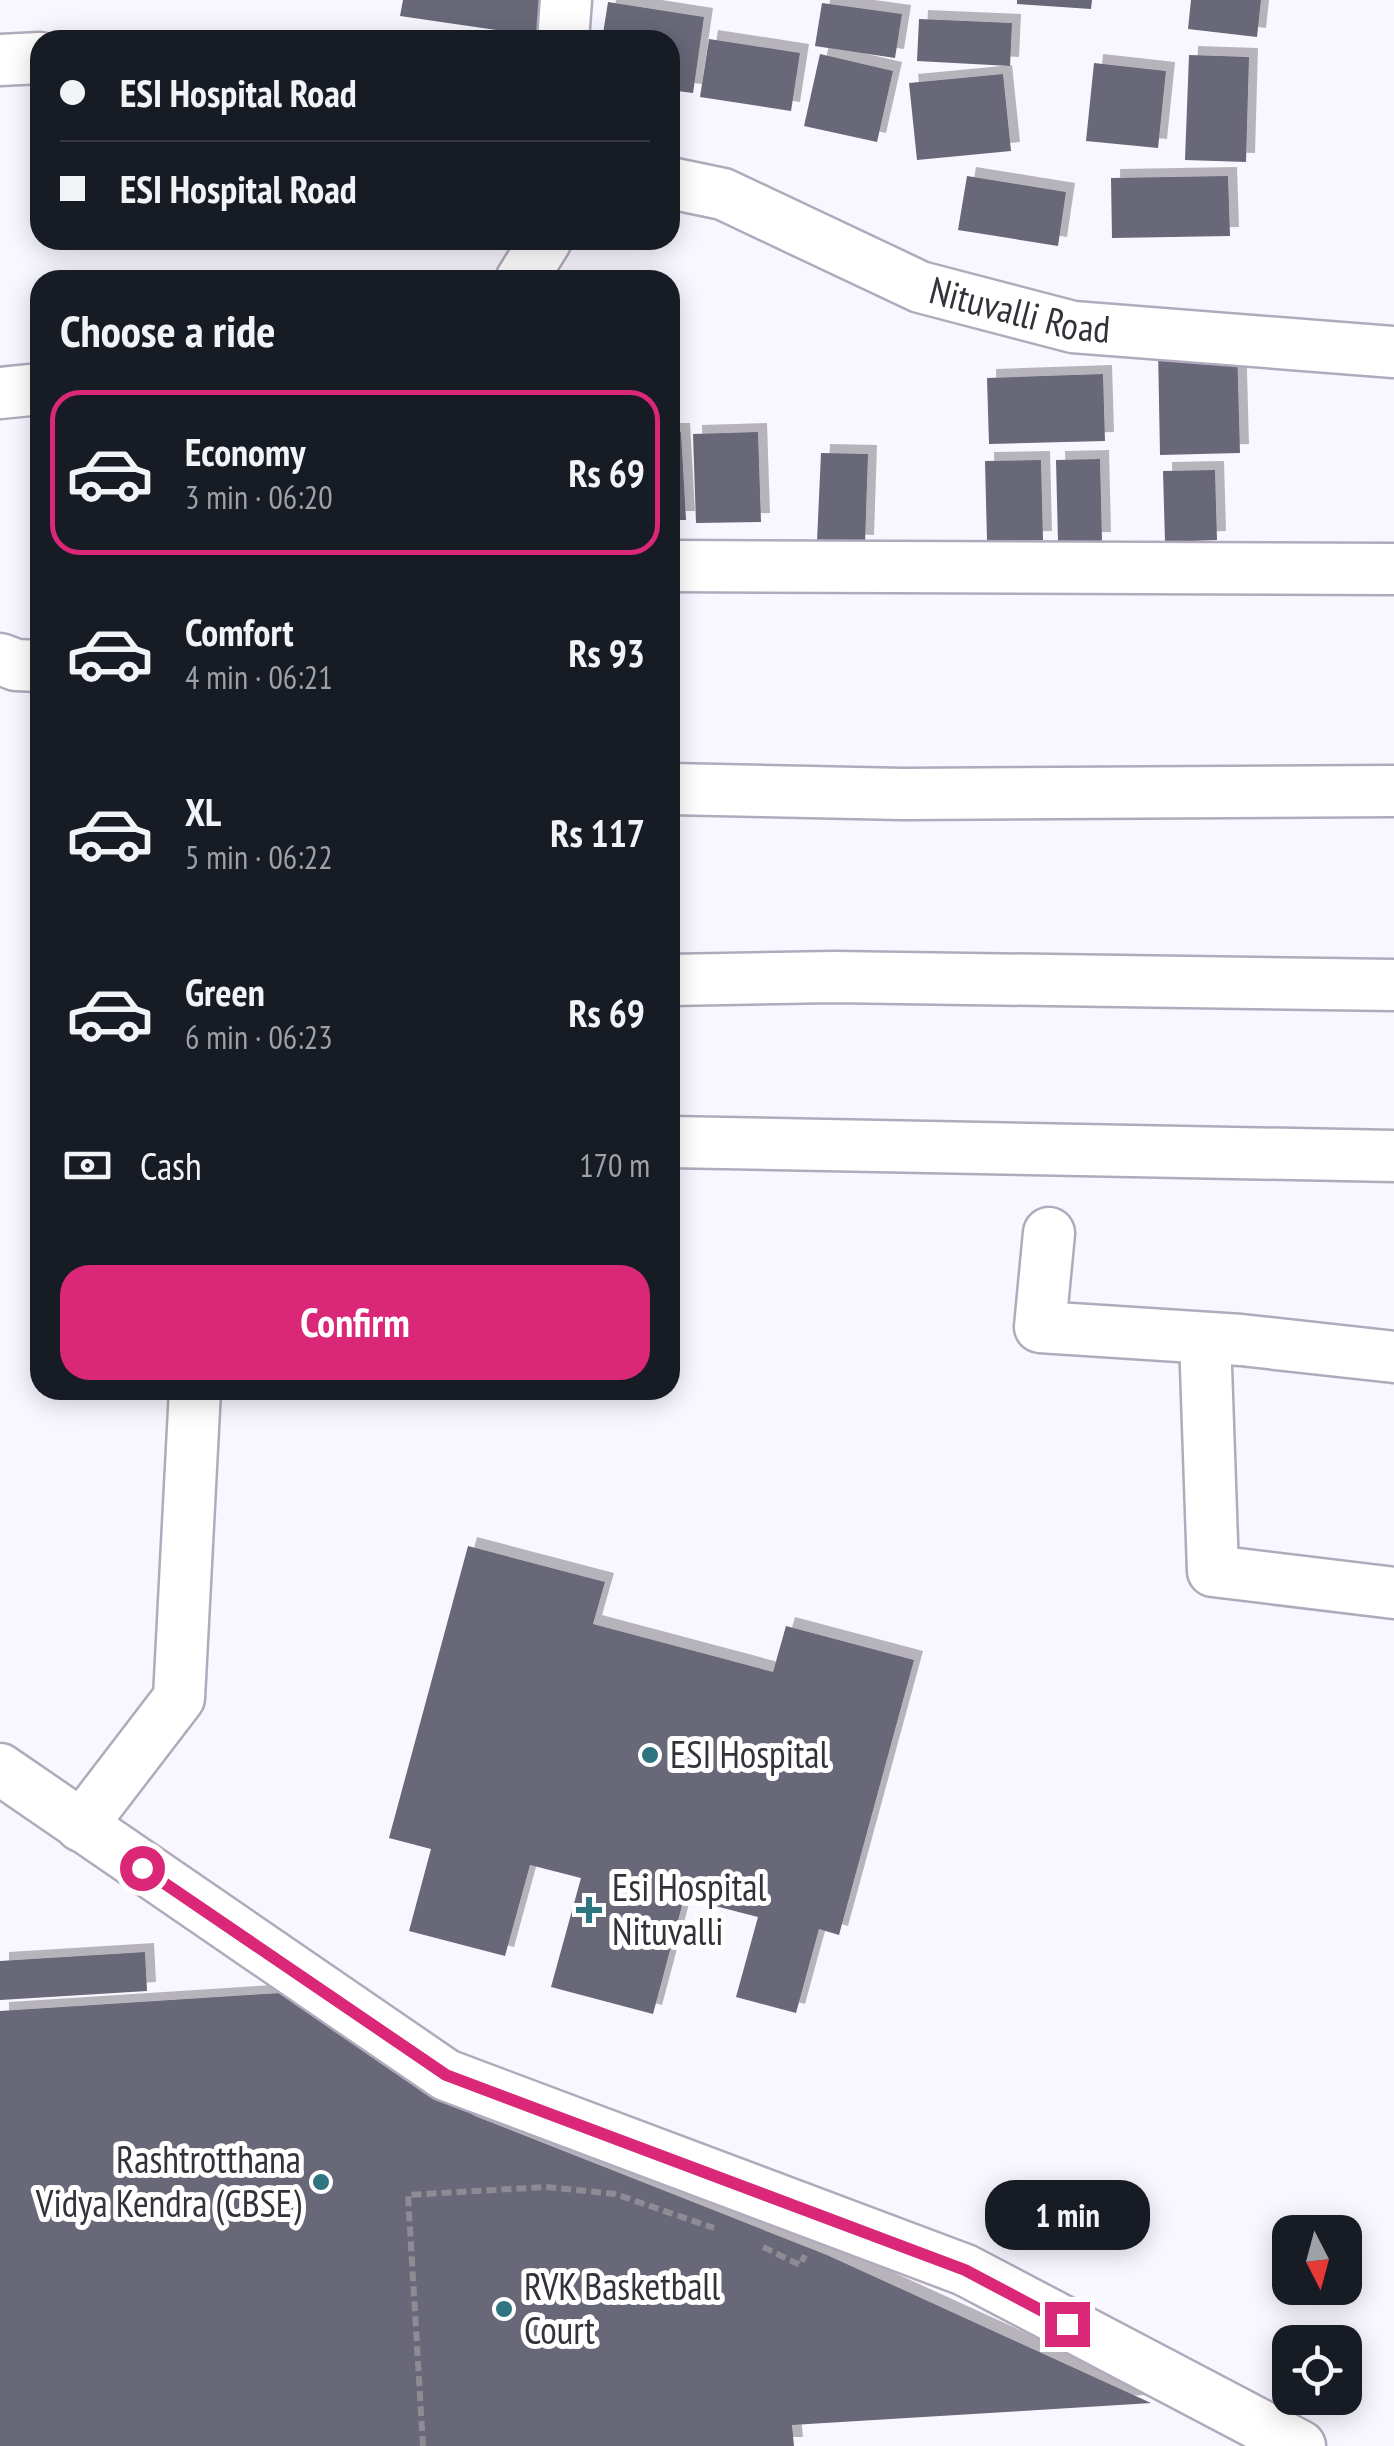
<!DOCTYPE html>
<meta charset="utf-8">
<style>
body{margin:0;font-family:"PT Sans Narrow",sans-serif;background:#242831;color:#f1f3f6;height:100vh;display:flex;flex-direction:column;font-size:38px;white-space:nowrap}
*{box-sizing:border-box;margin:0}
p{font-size:32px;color:#9ea1a6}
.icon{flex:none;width:55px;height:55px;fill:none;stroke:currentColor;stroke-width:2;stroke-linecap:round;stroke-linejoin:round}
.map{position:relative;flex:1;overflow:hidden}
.drawer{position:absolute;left:30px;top:270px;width:650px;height:1130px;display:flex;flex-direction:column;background:#171b24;border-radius:30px;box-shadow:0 5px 25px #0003}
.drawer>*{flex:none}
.banner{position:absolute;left:30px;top:30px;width:650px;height:220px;border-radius:30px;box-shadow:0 5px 25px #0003;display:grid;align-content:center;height:220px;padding:0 30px;background:#171b24}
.needle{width:65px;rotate:174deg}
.tools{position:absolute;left:1272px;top:2215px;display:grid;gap:20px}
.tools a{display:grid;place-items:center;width:90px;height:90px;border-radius:20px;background:#171b24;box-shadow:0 5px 25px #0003;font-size:50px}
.end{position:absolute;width:45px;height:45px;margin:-22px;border:12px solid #db2777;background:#fff;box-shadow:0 0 0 5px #fff}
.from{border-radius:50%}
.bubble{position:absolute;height:70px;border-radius:30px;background:#171b24;box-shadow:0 5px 25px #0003;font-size:32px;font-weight:700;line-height:70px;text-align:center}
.banner b{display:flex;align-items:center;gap:35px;height:95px;font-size:38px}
.banner b+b{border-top:2px solid #363941}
.banner i{width:25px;height:25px;background:#f1f3f6}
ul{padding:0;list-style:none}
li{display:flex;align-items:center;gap:30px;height:165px;margin:0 20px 15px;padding:0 10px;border:5px solid transparent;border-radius:30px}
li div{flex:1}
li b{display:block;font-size:38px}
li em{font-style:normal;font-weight:700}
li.on{border-color:#db2777}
li>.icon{width:90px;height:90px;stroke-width:1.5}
h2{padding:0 30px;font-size:45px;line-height:120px}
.pay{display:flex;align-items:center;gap:25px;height:110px;padding:0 30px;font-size:38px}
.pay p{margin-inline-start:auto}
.cta{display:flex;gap:20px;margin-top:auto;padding:20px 30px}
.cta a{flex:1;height:115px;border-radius:30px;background:#db2777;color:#fff;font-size:40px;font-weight:700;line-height:115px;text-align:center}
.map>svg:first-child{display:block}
.building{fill:#676779;filter:url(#shadow)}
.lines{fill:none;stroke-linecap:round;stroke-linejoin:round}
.minor-casing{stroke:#b1aabc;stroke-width:55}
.path{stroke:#8d8b93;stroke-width:6;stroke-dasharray:10 5;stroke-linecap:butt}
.minor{stroke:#fff;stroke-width:50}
.route{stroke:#db2777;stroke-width:12}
.poi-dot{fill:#2e7481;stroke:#fff;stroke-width:4}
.labels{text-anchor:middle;stroke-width:10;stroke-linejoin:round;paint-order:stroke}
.street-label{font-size:38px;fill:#343139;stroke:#fff}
.poi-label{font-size:38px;fill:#343139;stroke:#fff;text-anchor:start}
</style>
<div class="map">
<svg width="1394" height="2446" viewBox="0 0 1394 2446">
<defs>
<filter id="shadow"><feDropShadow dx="9" dy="-9" stdDeviation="0" flood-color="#0004"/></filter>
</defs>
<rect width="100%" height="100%" fill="#f8f6fe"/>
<!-- building -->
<path class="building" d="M403,0H583L566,40L400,16Z
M1017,0H1092L1091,9L1017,4Z
M1191,0H1261L1257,37L1188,29Z
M608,2L704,17L693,93L670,90V40H602Z
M822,3L902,14L895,58L815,46Z
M919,19L1012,23L1010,66L917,61Z
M709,39L800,53L791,111L700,97Z
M820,54L893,71L877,142L804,126Z
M1189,55L1249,57L1246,162L1185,160Z
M1094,63L1166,71L1158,148L1086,141Z
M1003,74L1011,151L917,160L909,83Z
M967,176L1066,192L1058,246L958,230Z
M1228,176L1230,236L1112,238L1111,178Z
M1237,345L1240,453L1160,455L1158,347Z
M1103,374L1105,441L989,444L987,378Z
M670,432H681L686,520H670Z
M758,432L761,522L696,523L693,434Z
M821,453L868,454L865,544L817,542Z
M1100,459L1102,541L1058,542L1056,460Z
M1041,460L1043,540L987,541L985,461Z
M1215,470L1217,540L1165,542L1163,471Z
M468,1546L605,1582L593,1624L773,1672L786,1626L914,1660L839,1935L819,1929L796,2013L736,1997L758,1917L684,1898L653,2014L551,1987L581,1878L530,1865L505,1956L409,1931L431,1849L389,1838Z
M145,1952L147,1991L0,2000V1961Z
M281,1993L475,2116L827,2255L1151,2403L792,2425L794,2446H0V2011Z"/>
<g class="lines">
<defs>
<g id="minor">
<path d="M563,40L566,0"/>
<path d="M0,60L40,58"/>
<path id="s1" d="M670,183L723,194L920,287L1073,327L1394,352"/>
<path d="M521,280L546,240"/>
<path d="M0,393L40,389"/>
<path d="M670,566L1394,569"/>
<path d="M0,659L16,665L40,666"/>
<path d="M670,789L903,794L1394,791"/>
<path d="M670,980L833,977L1394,985"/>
<path d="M670,1142L1394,1156"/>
<path d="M1049,1233L1040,1327L1241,1340L1394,1357"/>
<path d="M1205,1338L1213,1571L1394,1593"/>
<path d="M0,1769L446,2075L965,2270L1300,2446"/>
<path d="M81,1826L179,1698L195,1390"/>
</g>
</defs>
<!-- minor casing -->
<use href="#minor" class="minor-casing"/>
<!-- path -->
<path class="path" d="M763,2247L800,2265L805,2255
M423,2446L408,2195L546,2187L615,2194L714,2228"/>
<!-- minor -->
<use href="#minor" class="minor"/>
</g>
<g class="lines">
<!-- route -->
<path class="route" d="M142,1868L446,2075L965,2270L1067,2324"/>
</g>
<!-- markers -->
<g class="poi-dot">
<circle cx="650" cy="1755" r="10"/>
<path d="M584 1895h10v10h10v10h-10v10h-10v-10h-10v-10h10z"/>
<circle cx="321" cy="2182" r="10"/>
<circle cx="504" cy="2309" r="10"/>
</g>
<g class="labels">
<!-- street labels -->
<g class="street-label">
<text dy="13" stroke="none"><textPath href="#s1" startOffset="375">Nituvalli Road</textPath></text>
</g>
<!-- poi labels -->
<g class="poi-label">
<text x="670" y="1768">ESI Hospital</text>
<text x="612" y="1901">Esi Hospital<tspan x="612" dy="44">Nituvalli</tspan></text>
<text x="301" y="2173" text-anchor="end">Rashtrotthana<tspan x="301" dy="44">Vidya Kendra (CBSE)</tspan></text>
<text x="524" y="2300">RVK Basketball<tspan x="524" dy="44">Court</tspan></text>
</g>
</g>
</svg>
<div class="tools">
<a><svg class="needle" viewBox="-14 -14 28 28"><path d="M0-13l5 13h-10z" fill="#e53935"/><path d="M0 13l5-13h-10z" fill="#9ea1a6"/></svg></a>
<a><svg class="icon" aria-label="locate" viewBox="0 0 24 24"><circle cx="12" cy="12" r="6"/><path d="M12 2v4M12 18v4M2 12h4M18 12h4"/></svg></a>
</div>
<i class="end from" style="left:142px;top:1868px"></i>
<i class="end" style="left:1067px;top:2324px"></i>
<div class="bubble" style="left:985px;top:2180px;width:165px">1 min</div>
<div class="banner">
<b><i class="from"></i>ESI Hospital Road</b>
<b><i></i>ESI Hospital Road</b>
</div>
<section class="drawer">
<h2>Choose a ride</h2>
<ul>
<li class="on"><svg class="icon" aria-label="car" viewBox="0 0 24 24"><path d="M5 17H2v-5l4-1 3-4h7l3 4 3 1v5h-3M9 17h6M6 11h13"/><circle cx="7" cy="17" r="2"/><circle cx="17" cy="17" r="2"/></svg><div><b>Economy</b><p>3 min · 06:20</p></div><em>Rs 69</em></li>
<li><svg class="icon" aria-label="car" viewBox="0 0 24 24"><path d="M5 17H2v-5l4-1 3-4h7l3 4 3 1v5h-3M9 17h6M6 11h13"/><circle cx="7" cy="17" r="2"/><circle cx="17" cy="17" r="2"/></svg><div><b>Comfort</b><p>4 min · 06:21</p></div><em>Rs 93</em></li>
<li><svg class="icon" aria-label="car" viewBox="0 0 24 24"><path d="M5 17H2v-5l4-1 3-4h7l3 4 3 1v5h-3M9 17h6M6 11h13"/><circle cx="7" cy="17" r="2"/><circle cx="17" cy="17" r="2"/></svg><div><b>XL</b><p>5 min · 06:22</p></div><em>Rs 117</em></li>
<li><svg class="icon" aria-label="car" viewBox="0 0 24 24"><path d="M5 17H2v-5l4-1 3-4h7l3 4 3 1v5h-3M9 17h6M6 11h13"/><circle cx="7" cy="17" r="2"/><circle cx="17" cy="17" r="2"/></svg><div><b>Green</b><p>6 min · 06:23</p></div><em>Rs 69</em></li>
</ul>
<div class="pay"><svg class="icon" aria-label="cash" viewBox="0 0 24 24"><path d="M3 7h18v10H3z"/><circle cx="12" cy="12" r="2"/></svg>Cash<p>170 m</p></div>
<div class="cta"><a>Confirm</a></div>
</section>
</div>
